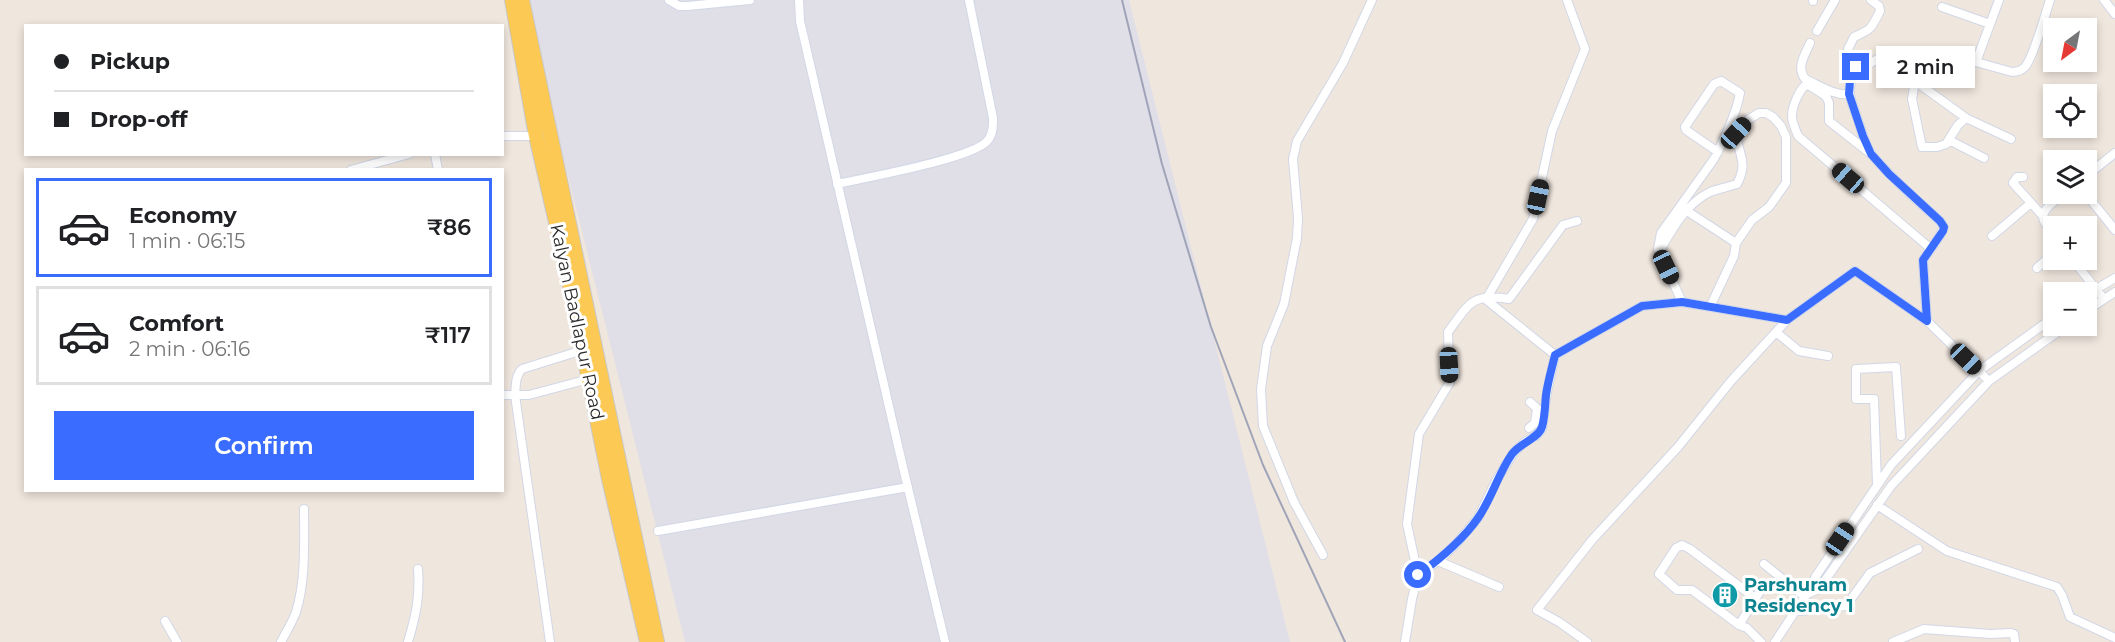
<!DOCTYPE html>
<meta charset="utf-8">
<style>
body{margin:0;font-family:Montserrat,sans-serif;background:#f2f2f2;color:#202124;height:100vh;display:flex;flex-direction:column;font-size:22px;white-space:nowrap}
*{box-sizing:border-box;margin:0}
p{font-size:20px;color:#757577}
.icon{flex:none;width:33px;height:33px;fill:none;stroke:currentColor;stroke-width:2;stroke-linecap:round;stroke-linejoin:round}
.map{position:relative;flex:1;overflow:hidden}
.side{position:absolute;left:24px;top:168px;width:480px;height:324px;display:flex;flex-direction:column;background:#fff;border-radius:0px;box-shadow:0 3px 9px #0003}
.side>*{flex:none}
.banner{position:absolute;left:24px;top:24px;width:480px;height:132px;border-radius:0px;box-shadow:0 3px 9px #0003;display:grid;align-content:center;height:132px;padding:0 30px;background:#fff}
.needle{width:39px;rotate:212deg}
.fabs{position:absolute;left:2043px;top:18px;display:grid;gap:12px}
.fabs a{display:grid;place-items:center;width:54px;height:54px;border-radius:0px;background:#fff;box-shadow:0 3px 9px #0003;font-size:30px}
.end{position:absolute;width:27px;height:27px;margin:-14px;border:8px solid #3a6cff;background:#fff;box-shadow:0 0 0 3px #fff}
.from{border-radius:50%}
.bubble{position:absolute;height:42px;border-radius:0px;background:#fff;box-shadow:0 3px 9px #0003;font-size:20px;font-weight:600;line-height:42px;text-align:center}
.car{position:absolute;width:18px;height:36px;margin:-18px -9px;border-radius:8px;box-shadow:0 0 4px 2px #0007;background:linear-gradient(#222 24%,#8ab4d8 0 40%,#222 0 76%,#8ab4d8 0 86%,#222 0)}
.banner b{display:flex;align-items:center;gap:21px;height:57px;font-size:22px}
.banner b+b{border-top:2px solid #e0e0e0}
.banner i{width:15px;height:15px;background:#202124}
ul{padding:10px 0 0;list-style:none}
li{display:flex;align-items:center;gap:18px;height:99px;margin:0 12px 9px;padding:0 18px;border:3px solid #e0e0e0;border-radius:0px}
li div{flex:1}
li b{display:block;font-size:22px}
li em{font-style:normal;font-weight:600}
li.selected{border-color:#3a6cff}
li>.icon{width:54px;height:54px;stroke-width:1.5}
.action{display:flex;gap:12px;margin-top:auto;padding:12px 30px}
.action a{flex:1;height:69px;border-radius:0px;background:#3a6cff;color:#fff;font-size:24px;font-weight:600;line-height:69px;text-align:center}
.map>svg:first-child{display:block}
.industrial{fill:#e0dee7}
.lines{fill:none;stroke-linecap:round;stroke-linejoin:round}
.street-casing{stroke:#d2d7e6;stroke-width:10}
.primary-casing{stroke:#c8c8c8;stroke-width:16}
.street{stroke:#fff;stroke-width:8}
.primary{stroke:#fcc954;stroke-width:14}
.rail{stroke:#9fa4b8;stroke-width:2}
.route{stroke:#3a6cff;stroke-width:8}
.labels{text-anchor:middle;stroke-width:6;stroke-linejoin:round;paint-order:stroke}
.street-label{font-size:18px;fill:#2c2c2c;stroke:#fff}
.culture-label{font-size:18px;font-weight:bold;fill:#0d838f;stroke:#fff;text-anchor:start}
</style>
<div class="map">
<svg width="2115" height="642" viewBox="0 0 2115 642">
<rect width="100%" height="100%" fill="#efe6dd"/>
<!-- industrial -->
<path class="industrial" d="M524,0H1129L1290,642H685Z"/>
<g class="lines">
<defs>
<path id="street" d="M669,0L679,6H687L750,0
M799,0L800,21L902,463L945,642
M1813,0V1
M2104,0L2115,14
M1942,7L1990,24
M1817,31L1835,0
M1810,43C1805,55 1796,67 1805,79C1819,85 1834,96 1849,94
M1882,56L1915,81L1912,99L1922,147H1937L1946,144L1958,125L1966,118L2011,139
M1976,62L1999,0
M1854,75L1856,67L1848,49L1854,37C1872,29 1871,29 1880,11L1879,6L1871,0
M1915,81L1966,118
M502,136H536
M1949,140L1984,158
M435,154L438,170
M1871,154L1829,121V103L1826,96L1807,84C1799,89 1792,107 1792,116C1792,123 1796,130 1798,136L1930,248
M351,170L409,154
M2086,176L2115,153
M2023,177H2017L2013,183L2043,216
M837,184C864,178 976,158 988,140C993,134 993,126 993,118L969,0
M2086,194L2115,230
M1687,211L1736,243
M2054,234C2051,230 2046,225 2044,221C2039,210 2057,199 2064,194
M1992,236L2031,203
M1659,252C1672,230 1685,204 1710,192C1718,189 1728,187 1737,184C1749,162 1738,155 1736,133L1749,119L1759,113H1766L1773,117L1781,126L1786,137V183L1769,207L1752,220L1736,243L1734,256L1710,307
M2073,260L2104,299
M2037,268L2054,253
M2086,295L2115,278
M1488,296L1533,219L1552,131L1585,49L1567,0
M1484,298L1555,355L1642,306L1682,302L1787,320
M1682,302L1658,249L1661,233L1714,159C1724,139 1736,115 1740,93L1721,81L1714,84L1685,127L1686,130L1718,152
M2086,311L2115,292
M1927,321L1923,260L1939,237L1944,227L1940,221C1917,200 1893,180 1873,156C1866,147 1862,134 1859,123C1851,99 1840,82 1866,66C1874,61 1881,56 1891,53L1976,62L2012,72C2017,72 2021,71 2025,67C2034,56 2045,15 2050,0
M1776,332L1799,351L1828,356
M502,395H529L589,379
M1530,402L1541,412
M1529,428L1535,423L1537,409
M1877,484L1874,399H1856V369L1896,367L1901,436
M1877,505L1947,551L2057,587L2062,595L2070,617L2115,638
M658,531L908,487
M1323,555L1294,502L1263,426L1261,389L1267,346L1284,304L1297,238L1298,218L1293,159L1297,141L1343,63L1372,0
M1438,561L1456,544L1478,518L1496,481L1514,452L1526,441L1536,436L1542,429L1547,392L1555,355
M1764,564L1805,597
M1418,575L1407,524L1419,434L1450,382L1448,332C1469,304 1471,293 1509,299L1563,225L1577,221
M1807,594L1819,589L1891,486L1989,381L2066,326
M1755,598L1690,549L1682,545L1676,548L1659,574L1677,590H1692L1739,625L1747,628L1761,642
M1796,610L1807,594L1816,576L1891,465L1979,371L2054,317
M165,621L177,642
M1739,625L1764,585L1785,581
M281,642C286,632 292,623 296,612C306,580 304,543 304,509
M408,642C416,615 420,597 418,569
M550,642L515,395C516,386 515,376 522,369L586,349
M1405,642L1412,599L1418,575L1438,561L1499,587
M1587,642L1559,622L1537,610L1592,540L1678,447L1731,381L1776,332L1787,320L1855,271L1927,321L1989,381
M1775,642L1796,610L1800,611L1846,606L1870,573L1918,549
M1893,642L1924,629L1990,634L2011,633L2014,634L2015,642"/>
<path id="primary" d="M512,0L536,136L565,261L609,479L647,642
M522,0L657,642"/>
</defs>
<!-- street casing -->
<use href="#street" class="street-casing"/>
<!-- primary casing -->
<use href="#primary" class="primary-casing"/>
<!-- street -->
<use href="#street" class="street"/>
<!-- primary -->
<use href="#primary" class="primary"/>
<!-- rail -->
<path class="rail" d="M1122,0L1162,164L1211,327L1263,465L1345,642"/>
</g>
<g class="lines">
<!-- route -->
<path class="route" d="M1418,575C1440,559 1462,541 1478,518C1492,498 1498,474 1512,454C1520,443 1539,438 1542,427C1545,417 1545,405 1546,395C1548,381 1552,368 1555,355L1642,306L1682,302L1787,320L1855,271L1927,321L1923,260L1943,231L1944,227L1940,221L1889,174L1871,154L1863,136L1849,94L1850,82L1856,67"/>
</g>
<!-- icons -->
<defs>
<symbol id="building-disc" viewBox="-11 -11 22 22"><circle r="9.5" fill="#0f9aa8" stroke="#fff"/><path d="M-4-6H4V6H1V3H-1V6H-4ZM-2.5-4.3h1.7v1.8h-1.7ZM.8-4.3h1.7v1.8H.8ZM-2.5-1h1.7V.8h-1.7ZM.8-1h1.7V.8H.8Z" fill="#fff"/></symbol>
</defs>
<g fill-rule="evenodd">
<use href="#building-disc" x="1710" y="580" width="30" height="30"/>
</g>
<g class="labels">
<!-- street labels -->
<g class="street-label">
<text transform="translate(577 322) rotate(78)" y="6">Kalyan Badlapur Road</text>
</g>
<!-- culture labels -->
<g class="culture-label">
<text x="1744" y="591">Parshuram<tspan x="1744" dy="21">Residency 1</tspan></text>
</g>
</g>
</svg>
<div class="fabs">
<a><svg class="needle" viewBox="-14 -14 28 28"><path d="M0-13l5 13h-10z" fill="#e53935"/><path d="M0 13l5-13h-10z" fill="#757577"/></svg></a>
<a><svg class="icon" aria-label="locate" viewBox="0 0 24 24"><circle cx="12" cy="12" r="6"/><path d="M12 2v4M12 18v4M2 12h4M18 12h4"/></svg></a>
<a><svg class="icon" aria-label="layers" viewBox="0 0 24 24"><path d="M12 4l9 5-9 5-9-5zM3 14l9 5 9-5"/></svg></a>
<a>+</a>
<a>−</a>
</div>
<i class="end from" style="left:1418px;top:575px"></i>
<i class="end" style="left:1856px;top:67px"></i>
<div class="bubble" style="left:1876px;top:46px;width:99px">2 min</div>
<i class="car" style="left:1736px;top:133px;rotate:42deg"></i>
<i class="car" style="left:1848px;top:178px;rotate:311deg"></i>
<i class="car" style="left:1538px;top:197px;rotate:12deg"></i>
<i class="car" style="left:1666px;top:267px;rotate:155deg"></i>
<i class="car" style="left:1966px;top:359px;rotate:134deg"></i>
<i class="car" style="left:1449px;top:365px;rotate:177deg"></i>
<i class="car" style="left:1840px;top:539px;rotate:34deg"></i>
<div class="banner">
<b><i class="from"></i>Pickup</b>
<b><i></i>Drop-off</b>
</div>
<section class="side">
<ul>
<li class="selected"><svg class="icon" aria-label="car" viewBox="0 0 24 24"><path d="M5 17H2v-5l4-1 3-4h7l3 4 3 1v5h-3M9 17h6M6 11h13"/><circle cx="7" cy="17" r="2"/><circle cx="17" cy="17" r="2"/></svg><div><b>Economy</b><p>1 min · 06:15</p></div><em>₹86</em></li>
<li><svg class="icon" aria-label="car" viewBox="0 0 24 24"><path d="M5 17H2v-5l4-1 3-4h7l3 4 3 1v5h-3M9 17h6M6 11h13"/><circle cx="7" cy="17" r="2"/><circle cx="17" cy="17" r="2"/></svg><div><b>Comfort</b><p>2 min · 06:16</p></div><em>₹117</em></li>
</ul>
<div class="action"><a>Confirm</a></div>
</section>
</div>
